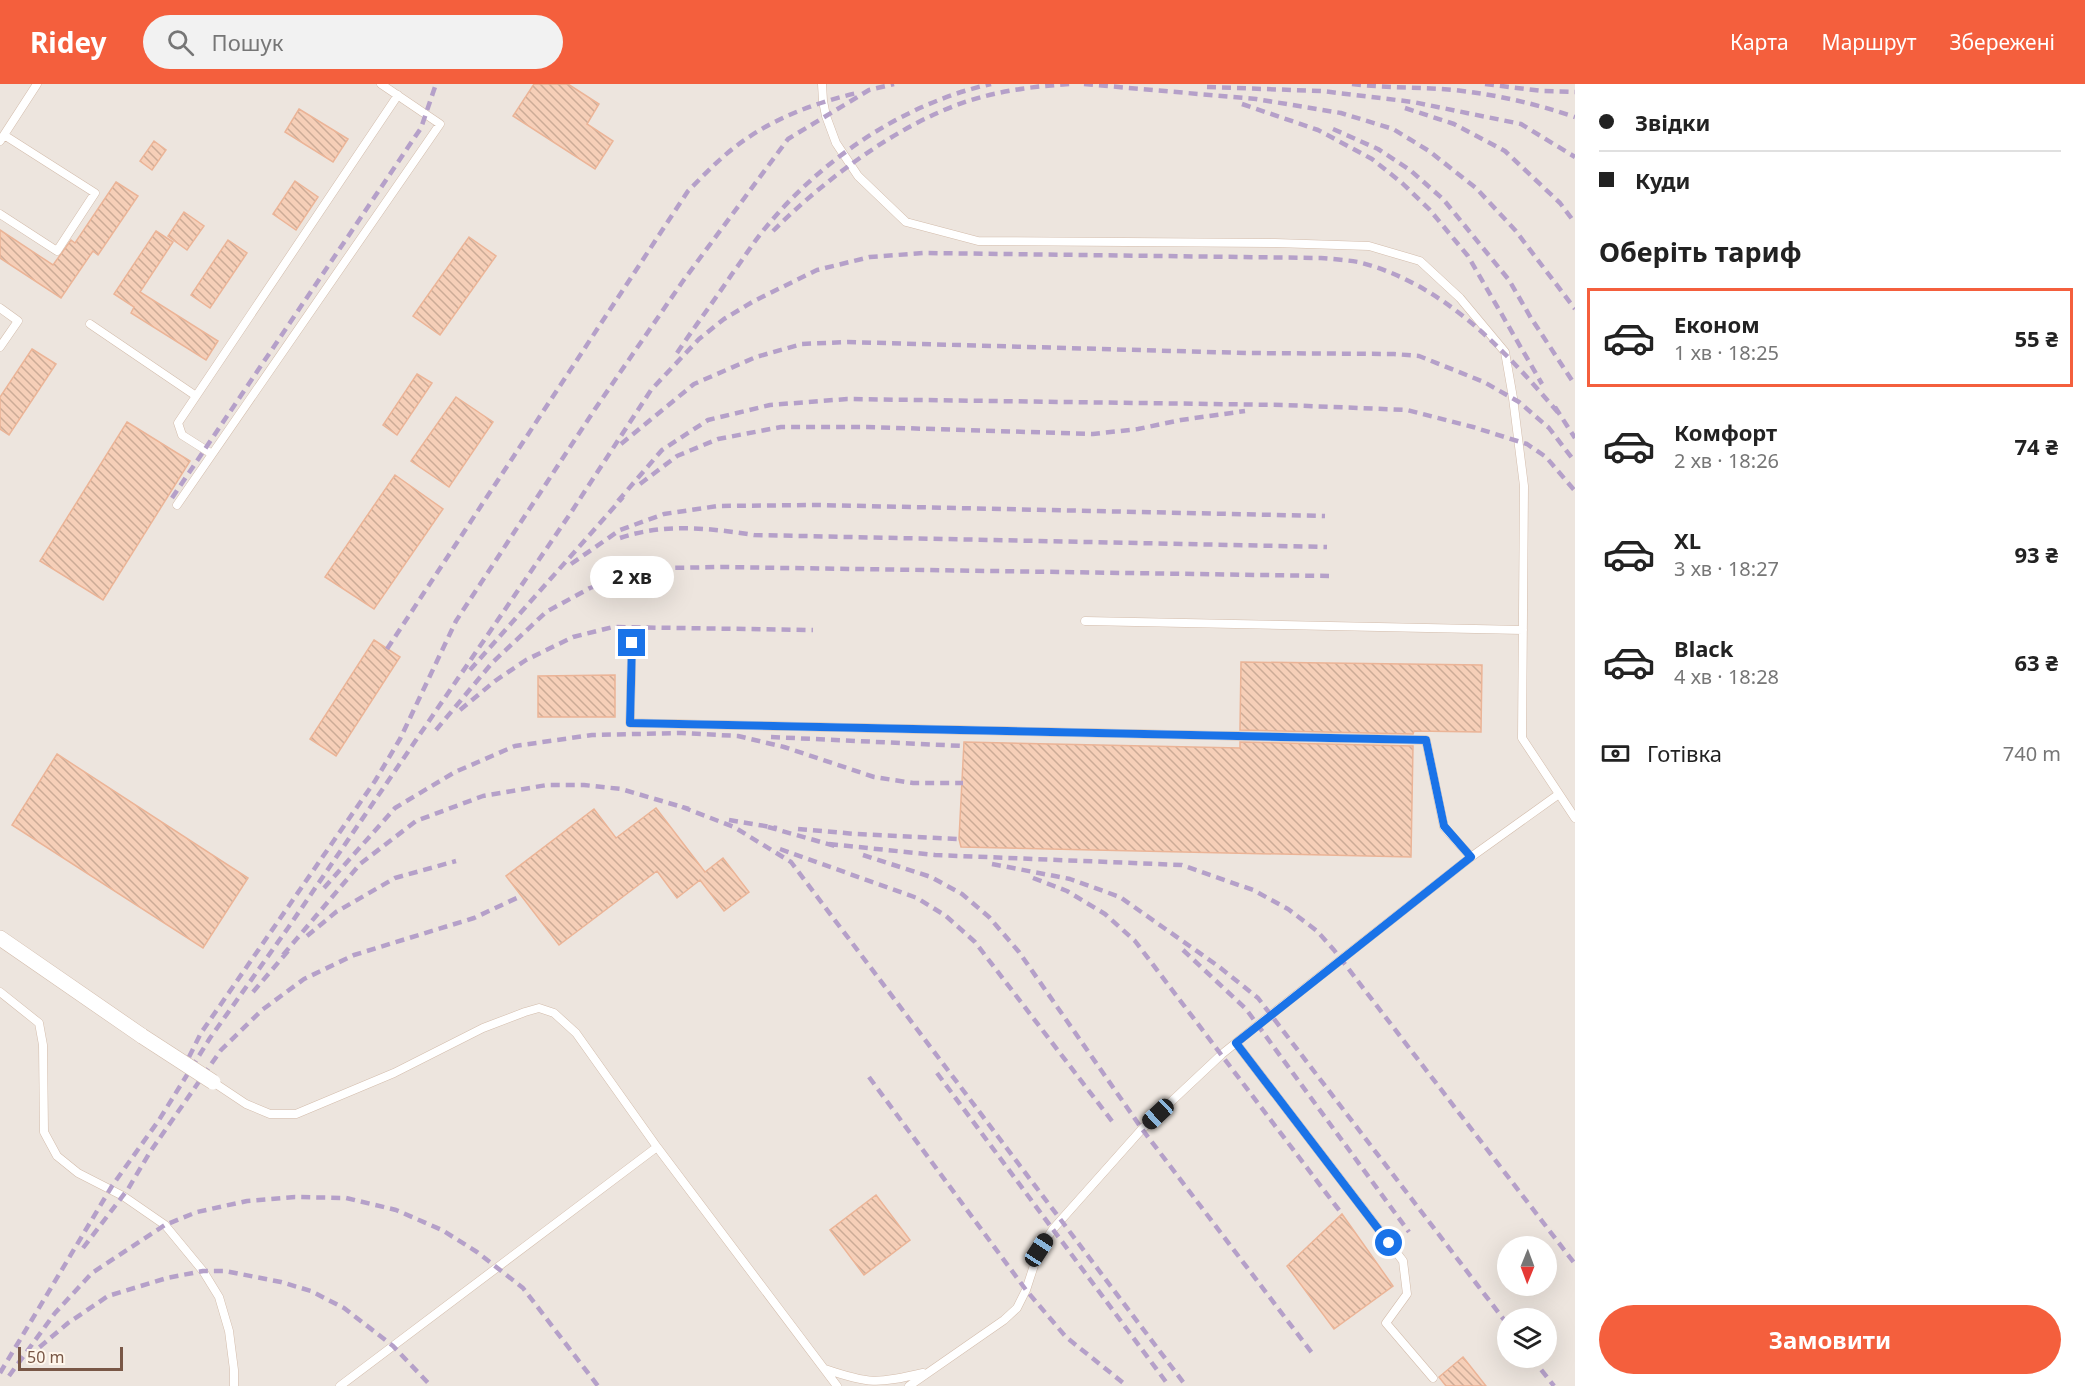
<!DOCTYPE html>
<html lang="uk">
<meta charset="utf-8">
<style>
body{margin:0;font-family:"Noto Sans",sans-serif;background:#f2f2f2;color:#222;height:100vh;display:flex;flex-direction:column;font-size:22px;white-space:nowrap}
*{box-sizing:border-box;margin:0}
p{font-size:20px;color:#767676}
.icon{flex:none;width:33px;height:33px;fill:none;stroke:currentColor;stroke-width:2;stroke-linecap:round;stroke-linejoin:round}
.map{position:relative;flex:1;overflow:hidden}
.drawer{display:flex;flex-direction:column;background:#fff;width:510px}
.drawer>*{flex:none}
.guide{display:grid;align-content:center;height:132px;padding:0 24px;background:#fff}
.needle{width:39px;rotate:181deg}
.fabs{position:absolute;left:1497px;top:1152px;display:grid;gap:12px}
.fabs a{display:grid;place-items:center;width:60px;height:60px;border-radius:50%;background:#fff;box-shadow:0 6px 24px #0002;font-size:30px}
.scale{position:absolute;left:18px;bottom:15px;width:105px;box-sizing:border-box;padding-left:6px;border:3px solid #795746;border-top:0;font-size:16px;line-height:21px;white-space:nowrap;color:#795746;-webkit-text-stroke:4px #fff7ec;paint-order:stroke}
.end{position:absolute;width:27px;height:27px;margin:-14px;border:8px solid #1a73e8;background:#fff;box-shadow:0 0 0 3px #fff}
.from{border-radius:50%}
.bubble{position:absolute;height:42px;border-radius:21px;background:#fff;box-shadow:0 6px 24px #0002;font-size:20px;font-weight:700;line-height:42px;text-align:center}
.car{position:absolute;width:18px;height:36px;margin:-18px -9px;border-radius:8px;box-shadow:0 0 4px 2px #0007;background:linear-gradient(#222 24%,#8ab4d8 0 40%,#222 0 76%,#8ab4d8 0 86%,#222 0)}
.guide b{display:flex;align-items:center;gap:21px;height:57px;font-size:22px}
.guide b+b{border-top:2px solid #e0e0e0}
.guide i{width:15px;height:15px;background:#222}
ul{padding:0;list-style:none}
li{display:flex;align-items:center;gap:18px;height:99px;margin:0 12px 9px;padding:0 12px;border:3px solid transparent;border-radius:0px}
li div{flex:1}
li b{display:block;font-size:22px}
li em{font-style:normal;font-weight:700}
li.active{border-color:#f45f3d}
li>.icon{width:54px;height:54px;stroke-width:1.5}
h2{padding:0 24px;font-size:27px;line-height:72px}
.pay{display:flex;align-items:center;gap:15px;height:66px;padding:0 24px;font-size:22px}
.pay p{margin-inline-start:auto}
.button{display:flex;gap:12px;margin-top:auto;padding:12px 24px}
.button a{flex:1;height:69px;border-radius:36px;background:#f45f3d;color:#fff;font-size:24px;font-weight:700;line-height:69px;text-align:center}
header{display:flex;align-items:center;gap:36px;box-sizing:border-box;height:84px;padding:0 30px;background:#f45f3d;color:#fff}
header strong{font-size:28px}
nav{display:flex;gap:33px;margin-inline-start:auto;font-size:21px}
.search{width:420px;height:54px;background:#f2f2f2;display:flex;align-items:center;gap:15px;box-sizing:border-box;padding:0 21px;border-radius:33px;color:#767676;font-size:22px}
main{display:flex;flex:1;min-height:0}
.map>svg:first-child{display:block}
.industrial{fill:#ede5de;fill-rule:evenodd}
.building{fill:url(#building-back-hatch);stroke:#ebb497;stroke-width:1.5}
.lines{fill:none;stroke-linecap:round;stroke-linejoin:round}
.service-casing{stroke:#d3bcab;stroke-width:9}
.minor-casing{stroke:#d3bcab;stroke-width:16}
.service{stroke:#fff;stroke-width:8}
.minor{stroke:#fff;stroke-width:15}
.rail{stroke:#b5a0c9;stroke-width:4.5;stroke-dasharray:9 6;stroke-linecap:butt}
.minor-bridge-casing{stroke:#d3bcab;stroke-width:16;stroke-linecap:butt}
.minor-bridge{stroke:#fff;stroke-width:15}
.route{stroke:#1a73e8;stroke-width:8}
</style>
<header>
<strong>Ridey</strong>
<div class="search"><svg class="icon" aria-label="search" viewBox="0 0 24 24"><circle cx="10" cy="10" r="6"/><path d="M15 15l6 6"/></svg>Пошук</div>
<nav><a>Карта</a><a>Маршрут</a><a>Збережені</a></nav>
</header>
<main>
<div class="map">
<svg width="1575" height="1302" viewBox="0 0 1575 1302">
<defs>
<pattern id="building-back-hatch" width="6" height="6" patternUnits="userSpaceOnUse" patternTransform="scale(1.5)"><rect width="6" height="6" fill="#f6cfb8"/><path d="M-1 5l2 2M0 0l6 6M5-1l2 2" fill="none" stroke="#ccab97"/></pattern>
</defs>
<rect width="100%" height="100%" fill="#fef3e3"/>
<!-- industrial -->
<path class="industrial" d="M0,0H1575V1302H0ZM1508,1162H1546V1202H1508ZM1508,1234H1546V1274H1508Z"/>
<!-- building -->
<path class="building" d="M534,0H568L599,20L587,40L613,57L595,85L513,32Z
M299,25L348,55L333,78L285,48Z
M154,57L166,66L152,86L140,77Z
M295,97L318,113L296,146L273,130Z
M116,98L138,112L98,171L93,167L61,214L0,174V146L53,181L71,156L75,159Z
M184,128L204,142L187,166L168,152Z
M156,147L173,158L140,208L218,257L206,276L131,229L134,223L114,210Z
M469,153L496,172L440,251L413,232Z
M228,156L247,169L210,224L191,211Z
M32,265L56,280L9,351L0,345V313Z
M417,290L432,299L397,351L383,341Z
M456,313L493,338L449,403L411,377Z
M127,338L190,377L103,516L40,477Z
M395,391L443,425L374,525L325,493Z
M374,556L400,573L336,672L310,655Z
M1241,578L1482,581L1481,648L1414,647L1413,650L1240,646Z
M615,591V633H538V592Z
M964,658L1240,664V658L1413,662L1411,773L961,763L959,755Z
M57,670L248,794L203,864L12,741Z
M656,724L705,788L723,774L749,808L724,827L700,796L677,814L657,787L559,861L506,792L594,725L616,754Z
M876,1111L910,1156L864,1191L830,1146Z
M1342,1130L1393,1202L1334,1245L1287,1182Z
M1463,1273L1486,1302H1446L1439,1293Z"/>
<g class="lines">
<defs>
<path id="service" d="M822,0L823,17L826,32L836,59L858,92L906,138L978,157L1275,159L1369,162L1420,177L1460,214L1505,268L1513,314L1524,402L1522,654L1575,734
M0,57L37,0
M0,130L57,167L95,109L4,51
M0,224L18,237L0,263
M90,240L196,312
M212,370L182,351L178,339L398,11
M177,421L440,40L381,0
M1085,537L1523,546
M632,559L630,639L1426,656L1444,743L1471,773
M0,908L39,939L43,961L44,1048L57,1072L78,1089L123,1112L165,1141L203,1187L219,1213L229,1247L234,1286V1302
M1236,959L1403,1177L1407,1210L1386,1239L1433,1294
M213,998L246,1020L270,1030H296L394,989L483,944L525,928L539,924L554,929L576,949L657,1063L837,1302
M825,1285C869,1300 877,1300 923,1289
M340,1302L657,1063
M909,1302L1004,1236L1017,1224L1026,1206L1039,1166L1053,1145L1142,1045L1222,970L1258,941L1471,773L1559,710"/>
<path id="minor" d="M0,854L142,952"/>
</defs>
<!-- service casing -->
<use href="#service" class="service-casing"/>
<!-- minor casing -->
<use href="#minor" class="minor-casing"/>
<!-- service -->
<use href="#service" class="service"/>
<!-- minor -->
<use href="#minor" class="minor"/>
<!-- rail -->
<path class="rail" d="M1084,0L1256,15L1341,29L1393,45L1429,67L1476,104L1515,146L1575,225
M1352,0C1386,4 1420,3 1454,6C1498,11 1533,19 1575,33
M1485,0L1542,7L1575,8
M1207,3L1322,7L1413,18L1521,40L1575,73
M1242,20L1318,46L1372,75L1402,99L1429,125L1468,172L1542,300
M1405,24L1454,40L1505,67L1560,119L1575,139
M1333,45L1378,65L1410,86L1443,115L1509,196L1531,234L1575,301
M773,147C824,96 898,40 968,17C1002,6 1037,2 1071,0
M677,269C695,242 714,217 732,190C744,174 754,157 767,142C823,74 905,19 991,0
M1555,323L1575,354
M621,360L694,300L756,273L802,260L848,258L1246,269L1394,270L1419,272L1484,298L1519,318L1549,344L1575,378
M640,400L677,372L718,355L781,343H867L1093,350L1138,345L1181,336L1245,327
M172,414L421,44L436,0
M618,417L662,366L708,336L770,321L847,315L1285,321L1407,326L1473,343L1527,360L1546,373L1575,407
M620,454C664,439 709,444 754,451L1327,463
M571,480L620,446L664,430L718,422L817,421L1325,432
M387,565L688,107C703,92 718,76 735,63C771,35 814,19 857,9
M470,586L623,413
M460,626L495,597L526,576L573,553L613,543L813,546
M436,646L492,579L546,528L590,504L635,488L664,484L721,483L1329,492
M771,653L964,662
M682,723L734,743L791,778L1186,1302
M729,736L777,744
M768,743L835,762
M798,745L856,750L959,755
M829,760L935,771L1182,781L1253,806L1288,825L1317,847L1334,866L1575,1180
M780,765L917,814L946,832L975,858L1115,1041
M863,771L931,793L962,810L989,833L1019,868L1142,1045L1312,1269
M992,780L1070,795L1120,813L1218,882L1258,914L1508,1241
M1033,794L1067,807L1105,830L1135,857L1342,1130
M324,804L395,724L455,688L515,662L592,651L682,649L738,652L784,663L874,693L913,699H963
M307,852L336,828L395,794L456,777
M1183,866L1246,925L1409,1148
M283,871L360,780L416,737L483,712L547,701H584L621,705L689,725
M253,908L288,867
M189,973L201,949L375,697L400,655L456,537L595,325L683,197L788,55L869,6L894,0
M937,989L1169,1302
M869,993L1026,1206L1066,1253L1127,1302
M83,1164L128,1105L150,1068L221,966L262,926L304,895L354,871L474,834L521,812
M28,1273L68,1239L108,1212L167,1194L203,1187H225L281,1198L311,1207L344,1224L393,1262L431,1302
M1532,1274L1554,1302
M0,1289L112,1102L159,1036L210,954L288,844L384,703L568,433L651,306L699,255L724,235L754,217L817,186L870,173L924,169L1321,174C1333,175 1346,176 1358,178C1443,199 1505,266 1560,331
M9,1292L55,1229L92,1189L165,1141L197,1128L247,1117L295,1113L346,1114L396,1126L442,1146L477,1168L523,1204L598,1302"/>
<defs>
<path id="minor-bridge" d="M142,952L213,998"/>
</defs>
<!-- minor-bridge casing -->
<use href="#minor-bridge" class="minor-bridge-casing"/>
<!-- minor-bridge -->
<use href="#minor-bridge" class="minor-bridge"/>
</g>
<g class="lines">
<!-- route -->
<path class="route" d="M632,559L630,639L1426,656L1444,742L1471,773L1236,959L1389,1159"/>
</g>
</svg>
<div class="fabs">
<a><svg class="needle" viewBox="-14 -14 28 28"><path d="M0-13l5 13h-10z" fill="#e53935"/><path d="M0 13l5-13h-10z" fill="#767676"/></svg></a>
<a><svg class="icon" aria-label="layers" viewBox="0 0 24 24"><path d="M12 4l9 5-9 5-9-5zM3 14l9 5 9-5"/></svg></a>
</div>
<div class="scale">50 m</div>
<i class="end from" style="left:1389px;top:1159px"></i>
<i class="end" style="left:632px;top:559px"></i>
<div class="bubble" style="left:590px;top:472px;width:84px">2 хв</div>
<i class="car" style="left:1158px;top:1030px;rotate:227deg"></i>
<i class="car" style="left:1039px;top:1166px;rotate:33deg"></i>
</div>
<section class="drawer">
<div class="guide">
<b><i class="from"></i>Звідки</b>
<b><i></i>Куди</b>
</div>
<h2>Оберіть тариф</h2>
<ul>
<li class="active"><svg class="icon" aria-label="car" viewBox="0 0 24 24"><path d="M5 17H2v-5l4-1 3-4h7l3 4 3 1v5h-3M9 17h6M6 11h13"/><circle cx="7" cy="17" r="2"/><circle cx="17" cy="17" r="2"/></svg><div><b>Економ</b><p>1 хв · 18:25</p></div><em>55 ₴</em></li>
<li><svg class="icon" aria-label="car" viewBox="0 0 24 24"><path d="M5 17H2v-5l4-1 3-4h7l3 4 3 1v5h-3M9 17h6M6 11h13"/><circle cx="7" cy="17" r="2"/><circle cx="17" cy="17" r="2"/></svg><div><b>Комфорт</b><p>2 хв · 18:26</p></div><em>74 ₴</em></li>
<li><svg class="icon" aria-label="car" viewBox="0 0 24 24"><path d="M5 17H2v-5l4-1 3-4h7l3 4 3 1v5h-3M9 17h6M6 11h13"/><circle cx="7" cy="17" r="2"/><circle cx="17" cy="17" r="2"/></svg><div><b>XL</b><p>3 хв · 18:27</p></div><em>93 ₴</em></li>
<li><svg class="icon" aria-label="car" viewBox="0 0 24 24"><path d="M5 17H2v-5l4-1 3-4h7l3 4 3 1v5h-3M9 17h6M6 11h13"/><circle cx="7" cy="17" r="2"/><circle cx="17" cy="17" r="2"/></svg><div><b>Black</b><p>4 хв · 18:28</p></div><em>63 ₴</em></li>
</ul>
<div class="pay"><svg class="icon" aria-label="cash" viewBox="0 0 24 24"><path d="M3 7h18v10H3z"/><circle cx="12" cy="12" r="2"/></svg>Готівка<p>740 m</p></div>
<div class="button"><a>Замовити</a></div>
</section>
</main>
